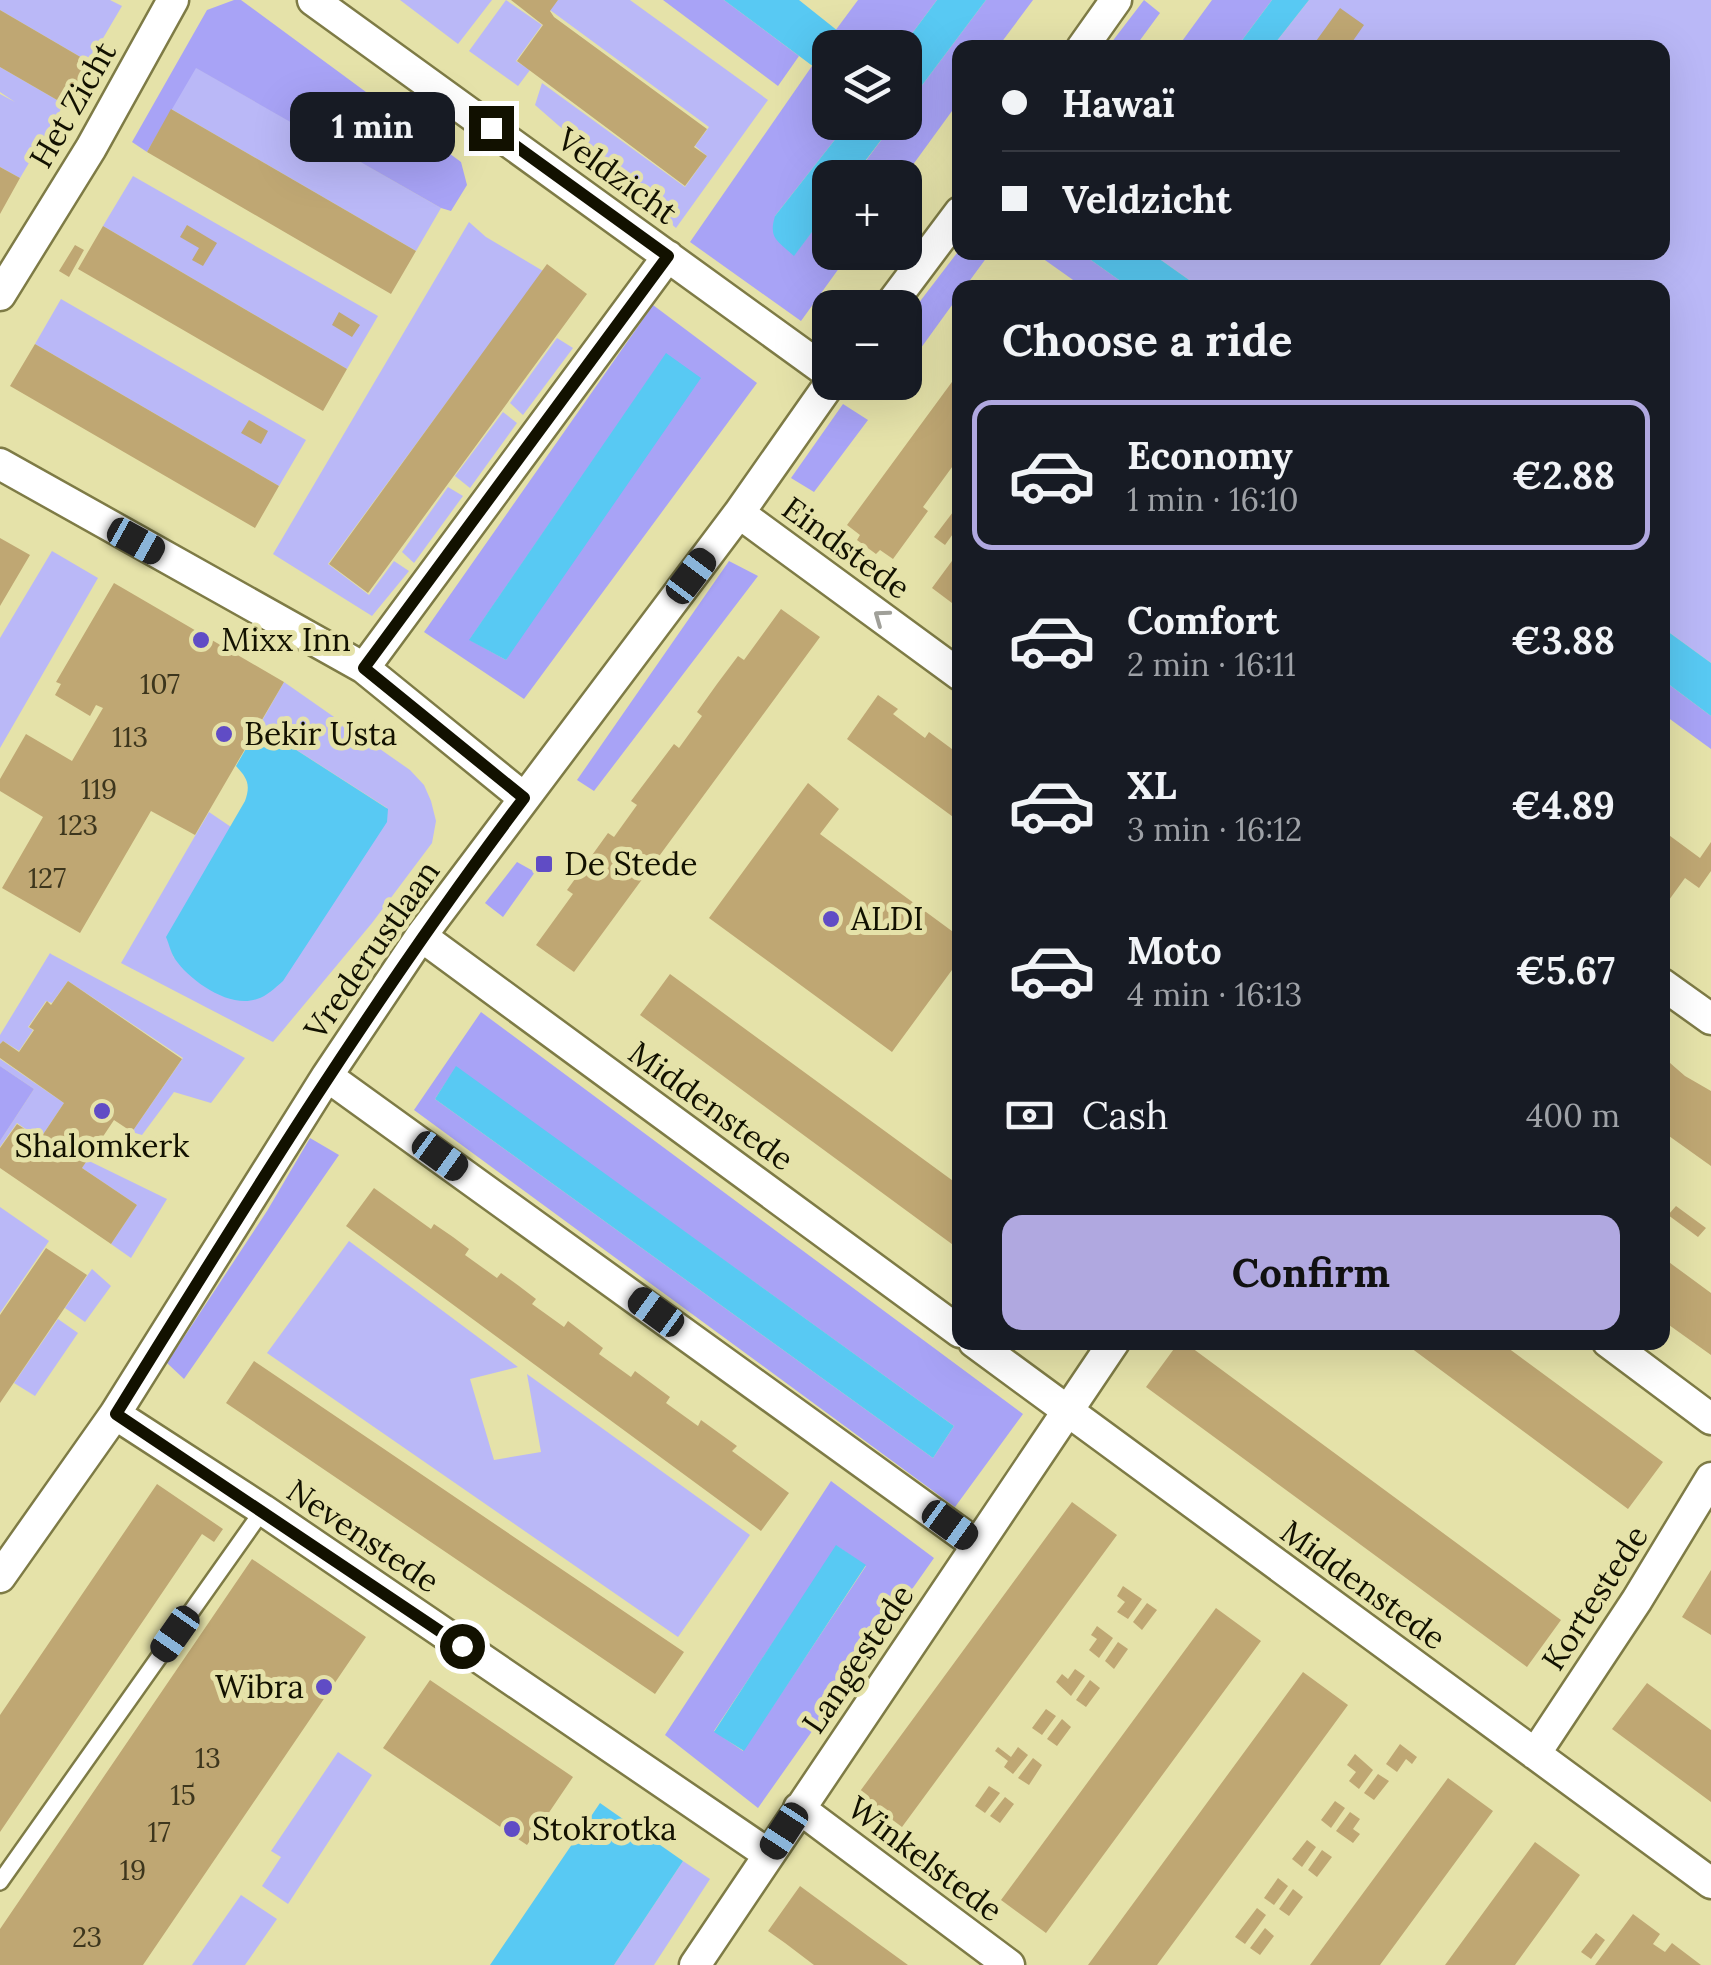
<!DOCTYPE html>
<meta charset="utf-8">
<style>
body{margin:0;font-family:Lora,serif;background:#242831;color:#f1f3f6;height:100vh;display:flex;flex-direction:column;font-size:38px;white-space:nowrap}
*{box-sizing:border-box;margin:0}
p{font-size:32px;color:#9ea1a6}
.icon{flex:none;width:55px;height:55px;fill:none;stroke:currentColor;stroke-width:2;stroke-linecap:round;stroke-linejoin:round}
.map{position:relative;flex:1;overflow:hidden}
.panel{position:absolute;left:952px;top:280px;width:718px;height:1070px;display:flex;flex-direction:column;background:#171b24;border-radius:20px;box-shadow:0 10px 40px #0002}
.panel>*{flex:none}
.top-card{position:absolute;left:952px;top:40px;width:718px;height:220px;border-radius:20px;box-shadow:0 10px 40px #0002;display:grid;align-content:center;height:220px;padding:0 50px;background:#171b24}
.buttons{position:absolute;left:812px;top:30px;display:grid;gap:20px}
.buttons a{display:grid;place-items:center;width:110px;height:110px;border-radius:20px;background:#171b24;box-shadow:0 10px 40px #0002;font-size:50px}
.end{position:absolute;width:45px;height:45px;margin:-22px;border:12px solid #121100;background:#fff;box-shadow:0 0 0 5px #fff}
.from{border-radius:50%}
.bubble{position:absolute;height:70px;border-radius:20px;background:#171b24;box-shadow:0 10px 40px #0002;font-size:32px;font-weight:700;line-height:70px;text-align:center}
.car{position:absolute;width:30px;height:60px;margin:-30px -15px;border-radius:12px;box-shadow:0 0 8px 2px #0007;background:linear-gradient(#222 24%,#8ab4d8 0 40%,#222 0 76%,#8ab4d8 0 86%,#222 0)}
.top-card b{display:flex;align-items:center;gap:35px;height:95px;font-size:38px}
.top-card b+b{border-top:2px solid #363941}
.top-card i{width:25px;height:25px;background:#f1f3f6}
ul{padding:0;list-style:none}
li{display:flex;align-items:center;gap:30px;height:150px;margin:0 20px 15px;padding:0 30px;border:5px solid transparent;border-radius:20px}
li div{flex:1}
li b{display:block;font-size:38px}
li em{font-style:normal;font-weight:700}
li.selected{border-color:#b0a8e0}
li>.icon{width:90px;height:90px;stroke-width:1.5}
h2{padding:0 50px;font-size:45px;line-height:120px}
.pay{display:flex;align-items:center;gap:25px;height:110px;padding:0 50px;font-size:38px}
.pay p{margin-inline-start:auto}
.action{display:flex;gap:20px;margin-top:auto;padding:20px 50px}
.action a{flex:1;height:115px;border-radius:20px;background:#b0a8e0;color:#111;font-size:40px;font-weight:700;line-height:115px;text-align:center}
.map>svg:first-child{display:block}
.green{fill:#bab8f7}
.forest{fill:#a8a3f6;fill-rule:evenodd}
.water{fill:#58c9f3}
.building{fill:#bfa773}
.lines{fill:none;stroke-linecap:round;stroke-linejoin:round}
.lane-casing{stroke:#7e7b46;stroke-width:20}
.street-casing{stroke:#7e7b46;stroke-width:35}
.lane{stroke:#fff;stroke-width:15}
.street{stroke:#fff;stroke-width:30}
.oneway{stroke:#a0a099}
.route{stroke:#121100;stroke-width:12}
.poi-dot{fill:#604cc5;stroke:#e5e2a9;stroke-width:4}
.labels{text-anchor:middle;stroke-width:10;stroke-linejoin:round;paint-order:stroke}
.number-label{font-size:28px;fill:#3d361d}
.street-label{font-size:32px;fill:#121100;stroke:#e5e2a9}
.poi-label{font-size:32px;fill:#121100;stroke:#e5e2a9;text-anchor:start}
</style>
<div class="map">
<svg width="1711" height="1965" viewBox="0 0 1711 1965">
<rect width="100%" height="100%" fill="#e5e2a9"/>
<!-- green -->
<path class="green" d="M0,0H110L122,6L89,62L0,10Z
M400,0H492L458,44Z
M506,0L542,25L516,61L530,70L518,86L469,51Z
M558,0H630L768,100L676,228L535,105L542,83L685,187L707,156L695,146L709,127L550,10Z
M1309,0H1711V663L1663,628L1662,288L1199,287L1151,253L1662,252V48L1272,47Z
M0,67L64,104L20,178L0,167V94L15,102L0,92Z
M195,67L441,208L416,251L171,109Z
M133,176L378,316L347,369L103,226Z
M469,222L486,237L543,271L328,564L369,595L394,561L409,571L372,616L273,554Z
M61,299L306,440L279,486L35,344Z
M557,338L573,348L523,415L510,403Z
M503,412L517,423L470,488L455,476Z
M448,487L463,496L414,563L402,552Z
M52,551L98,578L0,748V638Z
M284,682L410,770L424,785L431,801L436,821L432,843L372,923L273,1042L121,963L209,812L231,827L167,938L174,958L387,808L259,726Z
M50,953L51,954L245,1058L211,1103L174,1092L142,1135L132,1132L183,1058L68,981L52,1003L46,1001L28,1027L33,1030L19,1051L3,1041L0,1044V1035Z
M0,1059L64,1103L40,1139L17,1123L0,1147V1141L34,1089L0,1066Z
M87,1160L167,1199L131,1258L111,1244L137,1205L82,1168Z
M0,1207L49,1241L0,1313Z
M349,1241L518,1367L470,1379L494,1460L541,1452L527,1374L750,1535L678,1637L267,1353Z
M92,1269L111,1286L85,1322L65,1308Z
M58,1319L78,1333L35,1396L14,1383Z
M338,1752L372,1775L288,1904L262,1886L281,1857L271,1851Z
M683,1861L710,1879L654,1965H614Z
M241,1895L277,1919L245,1965H192Z"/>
<!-- forest -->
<path class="forest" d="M234,0H241L461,162L467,185L451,211L441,208L196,68L147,152L132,142L207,10Z
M663,0H724L799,56L778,86Z
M858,0H937L902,47H858L835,31Z
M986,0H1033L998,47L960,48V100L904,177L853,178L894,123L905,122V108Z
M1144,0L1160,13L1135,47H1108Z
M1212,0H1272L1237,47L1177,48Z
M812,66L830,79V122L848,123L775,216L794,255L830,208V252L850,253L801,321L690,242Z
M960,249V252L990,253L965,287L960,288V294L905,370V321Z
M1035,253H1081L1129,287H1083Z
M653,305L757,383L524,699L424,632ZM666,354L506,660L470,640V639Z
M843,404L868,420L814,492L791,478Z
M729,561L758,576L594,791L577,780Z
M1663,680L1711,716V749L1663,714Z
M517,862L535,872L503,917L485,903Z
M481,1012L1023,1414L955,1507L414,1110ZM456,1067L954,1426L933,1458L435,1099Z
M0,1066L34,1089L0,1141Z
M310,1138L339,1155L184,1379L167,1363L267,1211Z
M831,1481L934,1558L758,1808L665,1735ZM837,1546L866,1566L743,1751L714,1731Z"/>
<!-- water -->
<path class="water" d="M724,0H799L858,47L830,48V79Z
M937,0H986L905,108V48L902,47Z
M1272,0H1309L1272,47H1237Z
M848,123H894L853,177L830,178V208L794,256C778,241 768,239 775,216Z
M1081,253H1151L1199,287H1129Z
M666,353L701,378L506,660L469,640Z
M1663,628L1711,663V716L1663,680Z
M259,726L388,809L387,822L283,981C275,988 267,996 257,999C230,1009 190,981 175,959C171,953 169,944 166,937L245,801C251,784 247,778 236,766Z
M456,1066L954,1426L933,1458L435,1099Z
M836,1545L866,1565L744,1751L714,1732Z
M600,1803L683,1861L614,1965H490Z"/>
<!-- building -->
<path class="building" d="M511,0H558L550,11L554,17L707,129L694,147L707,156L685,186L517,61L543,25Z
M1340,8L1364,25L1348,48H1311Z
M0,10L89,62L64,104L0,67Z
M171,109L416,251L391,294L147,152Z
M0,167L20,178L0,214Z
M187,225L217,243L203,266L192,260L199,248L180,237Z
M103,226L347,369L323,411L78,269Z
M75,245L84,250L69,277L59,271Z
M547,264L587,294L368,593L329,564Z
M339,312L360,325L352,337L332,325Z
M35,344L279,486L255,528L10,386Z
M960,371V467L955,463L923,507L928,511L893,559L880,550L876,554L857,540L860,535L847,525Z
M249,420L268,431L261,444L241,433Z
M953,512L960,517V524L945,545L934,537Z
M0,538L30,555L0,606Z
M960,550V609L932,588Z
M114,583L284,682L195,835L151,811L80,933L2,888L43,817L0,791V779L26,734L72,761L103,708L96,705L90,716L55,695L61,684L56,682Z
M781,609L820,637L574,972L536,945L573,894L567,890L608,833L614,837L637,805L631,801L674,744L679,748L702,716L697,712L717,684L738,656L744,660Z
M878,695L898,709L893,714L925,738L929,732L960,755V822L847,739Z
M808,783L839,809L820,834L960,937V959L892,1052L709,918Z
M1662,830L1700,858L1711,842V871L1699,888L1685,878L1669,900L1662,895Z
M670,974L960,1186V1250L640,1015Z
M68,981L182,1059L132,1132L114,1120L82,1168L137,1205L111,1244L0,1168V1148L17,1124L40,1139L64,1103L0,1058V1044L3,1041L19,1052L34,1030L29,1027L47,1001L51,1005Z
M1662,1056L1685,1076L1711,1091V1166L1662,1131Z
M374,1188L431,1229L434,1224L453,1237L469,1249L465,1255L497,1278L501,1273L519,1286L536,1299L532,1304L564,1327L568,1321L603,1348L599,1354L631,1377L635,1371L670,1397L666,1403L698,1426L701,1420L737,1446L732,1451L789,1493L761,1531L346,1226Z
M1676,1206L1706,1228L1698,1237L1668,1215Z
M46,1248L87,1275L0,1403V1315Z
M1662,1257L1711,1293V1355L1662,1320Z
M1179,1342H1184L1561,1620L1527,1667L1146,1387Z
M1403,1342H1500L1663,1462L1628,1509Z
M254,1361L684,1652L655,1694L226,1403Z
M157,1484L223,1529L214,1542L202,1534L0,1832V1715Z
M1072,1502L1117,1535L902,1827L858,1794Z
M252,1559L366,1637L143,1965H0V1929Z
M1711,1570V1635L1682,1617Z
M1123,1586L1142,1599L1128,1619L1117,1612L1125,1602L1117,1596Z
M1147,1603L1157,1610L1142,1630L1133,1622Z
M1216,1608L1261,1641L1046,1933L1001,1900Z
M1097,1626L1113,1638L1099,1658L1089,1650L1097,1639L1091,1635Z
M1118,1642L1128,1649L1114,1669L1105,1661Z
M1075,1669L1085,1676L1071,1696L1056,1682L1062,1674L1068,1679Z
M1303,1672L1348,1705L1277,1802L1157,1965H1088Z
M430,1680L573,1777L527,1845L383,1748Z
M1090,1680L1100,1688L1086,1707L1076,1700Z
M1647,1683L1711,1730V1802L1612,1729Z
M1046,1709L1056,1716L1042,1735L1032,1728Z
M1062,1719L1071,1727L1057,1746L1047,1739Z
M1400,1744L1417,1757L1412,1764L1406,1759L1397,1772L1386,1764Z
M998,1747L1011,1757L1018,1747L1028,1755L1013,1774L1004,1767L1008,1761L995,1751Z
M1355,1754L1373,1770L1359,1789L1349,1781L1356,1772L1347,1765Z
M1033,1758L1042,1765L1029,1785L1018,1778Z
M1378,1774L1389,1781L1374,1800L1364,1793Z
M1448,1778L1493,1811L1380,1965H1310Z
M989,1786L1000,1793L985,1813L975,1806Z
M1005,1797L1014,1804L1000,1823L990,1816Z
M1335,1801L1345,1808L1331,1828L1321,1820Z
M1350,1812L1360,1819L1353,1829L1360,1834L1353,1843L1336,1831Z
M1307,1840L1316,1847L1302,1867L1292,1859Z
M1535,1842L1580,1875L1552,1914L1515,1965H1445Z
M1322,1850L1332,1857L1317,1877L1308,1870Z
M1278,1878L1288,1886L1274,1905L1264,1898Z
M800,1886L868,1936L908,1965H814L785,1943L768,1931Z
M1293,1889L1303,1897L1289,1916L1279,1909Z
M1257,1908L1266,1915L1245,1944L1235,1937Z
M1633,1914L1660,1934L1653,1944L1665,1952L1672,1943L1701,1965H1595Z
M1265,1928L1274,1936L1260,1955L1250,1948Z
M1596,1933L1605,1940L1591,1959L1581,1952Z"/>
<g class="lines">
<defs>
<path id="lane" d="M0,1882L263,1510"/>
<path id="street" d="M313,0L830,374
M1082,48L1116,0
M0,295L91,148L173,0
M888,308L960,212
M0,464L364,668L524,798
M739,513L960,675
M364,668L668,256
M421,936L960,1332
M1662,984L1711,1019
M327,1076L977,1545
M974,1342L1711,1883
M1608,1342L1711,1419
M115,1414L263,1510L768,1854
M0,1577L115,1414L327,1076L421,936L739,513L831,382
M1535,1754L1637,1600L1711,1478
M799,1808L1009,1965
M695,1965L1114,1342"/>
</defs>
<!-- lane casing -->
<use href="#lane" class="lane-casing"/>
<!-- street casing -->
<use href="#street" class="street-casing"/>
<!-- lane -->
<use href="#lane" class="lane"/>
<!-- street -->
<use href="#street" class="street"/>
</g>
<!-- one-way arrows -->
<defs><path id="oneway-chevron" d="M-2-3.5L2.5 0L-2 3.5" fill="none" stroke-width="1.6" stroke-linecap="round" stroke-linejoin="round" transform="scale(2.5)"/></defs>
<use class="oneway" href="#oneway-chevron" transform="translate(881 617) rotate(-144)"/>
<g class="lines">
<!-- route -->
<path class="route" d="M462,1646L116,1414C246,1204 375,995 524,798L364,668L668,256L491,128"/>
</g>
<!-- markers -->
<g class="poi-dot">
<circle cx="201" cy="640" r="10"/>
<circle cx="224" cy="734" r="10"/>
<rect x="534" y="854" width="20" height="20" rx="5"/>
<circle cx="831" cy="919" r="10"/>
<circle cx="102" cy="1111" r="10"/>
<circle cx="324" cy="1687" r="10"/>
<circle cx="512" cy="1829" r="10"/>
</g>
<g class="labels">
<!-- number labels -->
<g class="number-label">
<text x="160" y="694">107</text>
<text x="130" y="747">113</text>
<text x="99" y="799">119</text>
<text x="78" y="835">123</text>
<text x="47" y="888">127</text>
<text x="208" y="1768">13</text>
<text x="183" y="1805">15</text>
<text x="159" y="1842">17</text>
<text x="133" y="1880">19</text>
<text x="87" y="1947">23</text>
</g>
<!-- street labels -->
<g class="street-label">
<text transform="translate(73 105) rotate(-60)" y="11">Het Zicht</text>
<text transform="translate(617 176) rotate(36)" y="11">Veldzicht</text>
<text transform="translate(846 548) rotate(36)" y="11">Eindstede</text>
<text transform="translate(372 950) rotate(-55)" y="11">Vrederustlaan</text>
<text transform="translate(711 1106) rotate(36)" y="11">Middenstede</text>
<text transform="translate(363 1536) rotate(34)" y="11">Nevenstede</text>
<text transform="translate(1363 1585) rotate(36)" y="11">Middenstede</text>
<text transform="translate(1595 1598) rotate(-57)" y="11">Kortestede</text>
<text transform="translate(858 1659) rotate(-56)" y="11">Langestede</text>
<text transform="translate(925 1859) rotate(37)" y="11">Winkelstede</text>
</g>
<!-- poi labels -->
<g class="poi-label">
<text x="221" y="651">Mixx Inn</text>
<text x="244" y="745">Bekir Usta</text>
<text x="564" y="875">De Stede</text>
<text x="851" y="930">ALDI</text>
<text x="102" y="1157" text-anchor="middle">Shalomkerk</text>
<text x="304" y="1698" text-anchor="end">Wibra</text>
<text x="532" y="1840">Stokrotka</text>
</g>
</g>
</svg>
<div class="buttons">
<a><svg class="icon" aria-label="layers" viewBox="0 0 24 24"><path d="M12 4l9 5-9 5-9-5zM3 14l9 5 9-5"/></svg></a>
<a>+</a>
<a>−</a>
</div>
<i class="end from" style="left:462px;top:1646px"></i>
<i class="end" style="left:491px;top:128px"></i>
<div class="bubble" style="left:290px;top:92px;width:165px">1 min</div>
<i class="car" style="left:136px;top:541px;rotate:119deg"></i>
<i class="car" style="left:691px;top:576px;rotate:37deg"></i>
<i class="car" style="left:440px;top:1156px;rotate:126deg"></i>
<i class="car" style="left:656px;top:1312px;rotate:306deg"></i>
<i class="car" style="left:950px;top:1525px;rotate:126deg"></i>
<i class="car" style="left:175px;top:1634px;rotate:215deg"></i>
<i class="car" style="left:784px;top:1831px;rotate:213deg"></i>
<div class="top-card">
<b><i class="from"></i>Hawaï</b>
<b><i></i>Veldzicht</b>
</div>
<section class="panel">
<h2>Choose a ride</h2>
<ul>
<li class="selected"><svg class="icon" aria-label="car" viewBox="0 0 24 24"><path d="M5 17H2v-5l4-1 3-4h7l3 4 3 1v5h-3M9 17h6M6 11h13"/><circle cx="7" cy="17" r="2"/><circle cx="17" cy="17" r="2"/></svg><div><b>Economy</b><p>1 min · 16:10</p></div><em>€2.88</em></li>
<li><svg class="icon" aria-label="car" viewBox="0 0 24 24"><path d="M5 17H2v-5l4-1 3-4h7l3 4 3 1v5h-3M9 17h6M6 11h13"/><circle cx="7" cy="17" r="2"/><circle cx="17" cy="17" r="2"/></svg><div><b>Comfort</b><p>2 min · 16:11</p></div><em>€3.88</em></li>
<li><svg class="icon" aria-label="car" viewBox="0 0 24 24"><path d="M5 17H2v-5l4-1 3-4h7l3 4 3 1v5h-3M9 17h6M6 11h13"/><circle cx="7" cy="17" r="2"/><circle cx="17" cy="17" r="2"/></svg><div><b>XL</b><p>3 min · 16:12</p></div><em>€4.89</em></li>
<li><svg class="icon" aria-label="car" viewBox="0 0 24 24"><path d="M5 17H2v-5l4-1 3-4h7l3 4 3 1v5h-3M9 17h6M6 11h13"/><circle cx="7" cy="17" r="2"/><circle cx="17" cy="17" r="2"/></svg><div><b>Moto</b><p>4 min · 16:13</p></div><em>€5.67</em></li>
</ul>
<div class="pay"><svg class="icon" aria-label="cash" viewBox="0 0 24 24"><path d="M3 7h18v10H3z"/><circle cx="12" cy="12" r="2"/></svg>Cash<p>400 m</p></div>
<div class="action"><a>Confirm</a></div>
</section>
</div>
